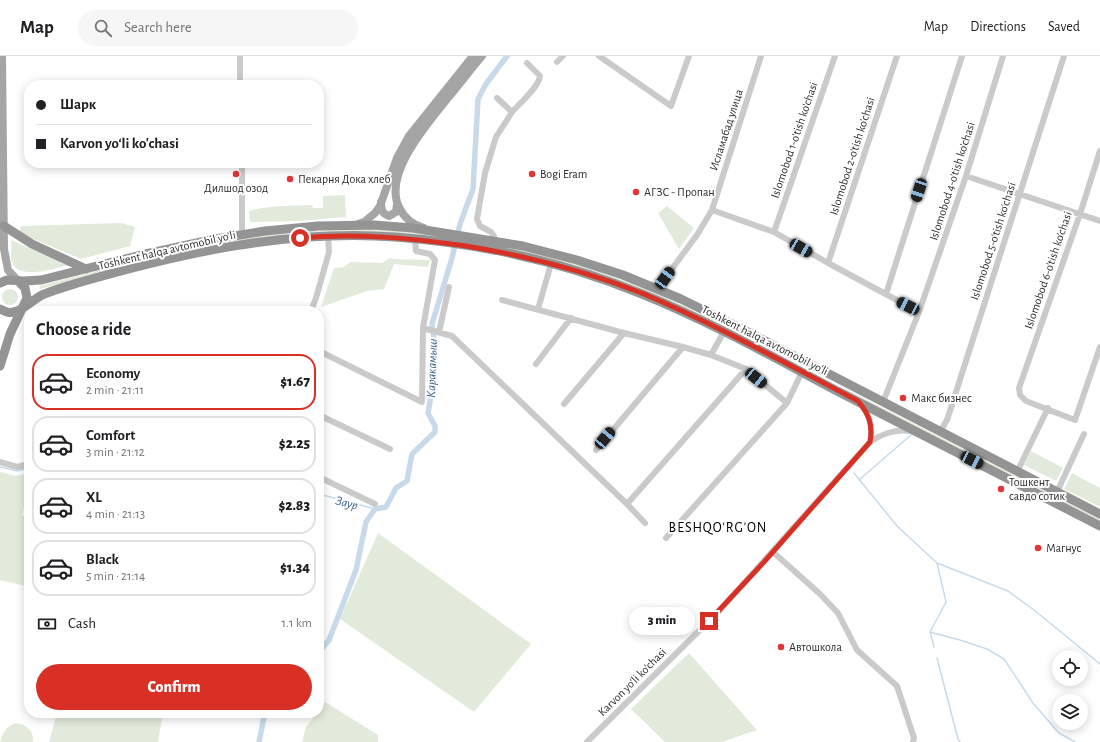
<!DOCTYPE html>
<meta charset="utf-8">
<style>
body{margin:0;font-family:"Alegreya Sans",sans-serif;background:#f6f6f6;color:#202124;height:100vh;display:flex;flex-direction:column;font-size:15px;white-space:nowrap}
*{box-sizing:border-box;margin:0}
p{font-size:13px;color:#757577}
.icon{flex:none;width:22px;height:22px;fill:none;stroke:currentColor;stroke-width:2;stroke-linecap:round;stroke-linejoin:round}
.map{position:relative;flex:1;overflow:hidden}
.details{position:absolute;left:24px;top:250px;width:300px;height:412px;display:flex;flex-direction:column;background:#fff;border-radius:16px;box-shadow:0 2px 10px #0003}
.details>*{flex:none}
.top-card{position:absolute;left:24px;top:24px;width:300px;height:88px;border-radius:16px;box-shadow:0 2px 10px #0003;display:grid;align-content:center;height:88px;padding:0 12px;background:#fff}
.buttons{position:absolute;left:1052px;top:594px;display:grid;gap:8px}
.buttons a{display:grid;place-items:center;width:36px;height:36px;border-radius:50%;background:#fff;box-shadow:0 2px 10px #0003;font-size:20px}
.end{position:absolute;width:18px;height:18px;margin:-9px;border:5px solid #d93025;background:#fff;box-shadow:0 0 0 2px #fff}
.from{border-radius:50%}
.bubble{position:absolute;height:28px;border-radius:14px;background:#fff;box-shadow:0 2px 10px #0003;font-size:13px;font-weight:800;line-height:28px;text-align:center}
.car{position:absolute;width:12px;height:24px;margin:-12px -6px;border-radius:5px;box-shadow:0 0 3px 1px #0007;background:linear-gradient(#222 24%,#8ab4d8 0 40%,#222 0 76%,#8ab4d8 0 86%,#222 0)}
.top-card b{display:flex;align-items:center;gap:14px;height:38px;font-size:15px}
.top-card b+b{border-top:1px solid #e0e0e0}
.top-card i{width:10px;height:10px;background:#202124}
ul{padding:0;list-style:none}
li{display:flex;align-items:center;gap:12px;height:56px;margin:0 8px 6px;padding:0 4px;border:2px solid #e0e0e0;border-radius:16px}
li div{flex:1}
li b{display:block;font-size:15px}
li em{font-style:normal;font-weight:800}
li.active{border-color:#d93025}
li>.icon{width:36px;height:36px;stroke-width:1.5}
h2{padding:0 12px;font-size:18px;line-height:48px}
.pay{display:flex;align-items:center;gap:10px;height:44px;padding:0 12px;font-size:15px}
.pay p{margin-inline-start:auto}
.action{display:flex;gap:8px;margin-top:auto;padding:8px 12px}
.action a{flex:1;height:46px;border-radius:24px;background:#d93025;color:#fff;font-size:16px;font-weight:800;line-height:46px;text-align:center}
header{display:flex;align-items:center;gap:24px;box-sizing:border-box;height:56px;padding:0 20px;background:#fff;border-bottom:1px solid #e0e0e0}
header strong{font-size:19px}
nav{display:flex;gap:22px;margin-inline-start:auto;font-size:14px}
.search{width:280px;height:36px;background:#f6f6f6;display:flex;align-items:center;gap:10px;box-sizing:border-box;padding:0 14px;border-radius:22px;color:#757577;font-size:15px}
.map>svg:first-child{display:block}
.green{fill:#e2ebdb}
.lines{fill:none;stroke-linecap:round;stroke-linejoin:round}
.stream{stroke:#c8daea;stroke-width:1.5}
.canal{stroke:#c8daea;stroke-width:5.5}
.minor{stroke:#cacaca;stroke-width:6}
.major{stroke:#a5a5a5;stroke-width:8}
.highway{stroke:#949494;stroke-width:9}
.route{stroke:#d93025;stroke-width:5}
.poi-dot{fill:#e03435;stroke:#fff;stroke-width:1.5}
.labels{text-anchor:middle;stroke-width:4;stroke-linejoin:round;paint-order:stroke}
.street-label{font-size:12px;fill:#2d2d2d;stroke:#fff}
.poi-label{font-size:12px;fill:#2d2d2d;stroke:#fff;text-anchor:start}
.water-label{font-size:13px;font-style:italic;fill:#3e698d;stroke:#fff}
.quarter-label{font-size:14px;letter-spacing:1px;fill:#000;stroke:#fff}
</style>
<header>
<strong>Map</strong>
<div class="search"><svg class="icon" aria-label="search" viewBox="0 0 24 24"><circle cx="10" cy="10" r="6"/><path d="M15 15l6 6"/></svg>Search here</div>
<nav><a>Map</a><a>Directions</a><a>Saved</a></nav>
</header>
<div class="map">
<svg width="1100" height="686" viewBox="0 0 1100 686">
<rect width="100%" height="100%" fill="#fff"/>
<!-- green -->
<path class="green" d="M345,139L346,161L299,165L250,166L249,155C269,149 291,150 312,149L313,152H323V140Z
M667,150L694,172L679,193L658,157Z
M121,167L135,171L130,190L81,203L19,177L21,170Z
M353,172L410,175L523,194L577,208L631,227L682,249L732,274L731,277L603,220L410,178L354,175L296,179V176Z
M283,177L284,180L142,206L40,233L39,230L142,203L230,183Z
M11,184C30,193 50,199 69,209C56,212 18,225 12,206C10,200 12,191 11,184Z
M390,202L395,203L430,204L428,211L394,208L384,233L367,235L321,251L334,212L344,211L350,206L382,207Z
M2 241a8 8 0 1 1 16 0a8 8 0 1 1-16 0Z
M844,332L1100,463V467L842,335Z
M1031,395L1063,412L1056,425L1024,409Z
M0,416L16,420L29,417V432L22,459L29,461V531L0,524Z
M1072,417L1100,432V451L1064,433Z
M378,477L531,588L474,656L340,563Z
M689,597L757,674L722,686H665L631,653Z
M325,646L378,679V686H302L306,671L317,657H319V655Z
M57,657H163L158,686H49Z
M17,667C27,669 34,675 33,686H0C3,676 6,670 17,667Z"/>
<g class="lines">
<!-- stream -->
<path class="stream" d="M0,411L17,415L29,412
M854,417L897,470L937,507L1008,535L1034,554L1100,608
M859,424L912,378
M319,438L375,453
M930,576L960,584L987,593L1004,603L1033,647L1059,677L1075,686
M934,591L930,576L946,546L937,507
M937,602L958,683L960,686"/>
<!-- canal -->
<path class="canal" d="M319,596L329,584L356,514L366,466L375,453L386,451L396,432L407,425L412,398L435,376V370L428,357L431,340L434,284L432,268L452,202L460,168L473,133L478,43L486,28L507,0
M259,686L264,661L267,657"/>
<!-- minor -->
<path class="minor" d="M599,0L671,50L689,0
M557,6L563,0
M240,29V0
M497,42L512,56C519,48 539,31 540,20L527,7
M1100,95L1080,158L1019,332L1020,339L1026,345L1075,364L1100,291
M242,107V178
M966,120L1100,165
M712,154L774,176L828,207L919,256
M774,176L835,0
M494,185V180L491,176L480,170L477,163L485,117L496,81L512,56
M828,207L897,0
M657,233L697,179L712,154L761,0
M886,238L962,0
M502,244L624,277L683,291L711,299L746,313L787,347
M538,253L551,208
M311,255L316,242L329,196L328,180
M423,272L452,280L627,448L645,467
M439,276L449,231
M319,295L422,346L423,272L435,204L430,198L416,195L415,183
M711,299L722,279
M536,308L571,262
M883,346L919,256L966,120L1003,0
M564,348L624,277
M861,349C871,360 873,372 870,386
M319,359L390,393
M940,376L947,364L1064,0
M596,394L683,291
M0,406L17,411L29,408
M1017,416L1048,352
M319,421L375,448
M1057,436L1084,378
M627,448L746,313
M666,482L787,347L802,316
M773,496L820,538L838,557L857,594L897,630L914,682L913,686
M587,686L720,554L870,386C883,377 895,373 911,375"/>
<!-- major -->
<path class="major" d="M2,0L4,193L8,214L18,225
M381,146C381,153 382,158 389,160L396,156L397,148
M355,169L364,166L375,157L380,150L397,102L409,80L473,0
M424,172C414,169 405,163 400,153C381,120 427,68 447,43C459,29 470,14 482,0"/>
<!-- highway -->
<path class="highway" d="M4,170L32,188L86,213
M0,227L7,224L24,225L41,224L141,199L215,183L265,175L318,170L374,169L413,172L523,190L577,204L623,219L681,243L744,274L1100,458
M0,253C6,256 10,258 17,255C25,252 33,244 42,239C54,234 68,230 81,226C182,197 289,173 395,181C478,187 564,206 642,238C709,265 773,301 837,335C925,380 1012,425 1100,470
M0,310L10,278L27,242L25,232L18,225"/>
</g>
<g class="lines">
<!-- route -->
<path class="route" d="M300,182C356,177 410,182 466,190C527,200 586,215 644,238C717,269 787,308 858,345C869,358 873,369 870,386L764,506L709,565"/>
</g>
<!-- markers -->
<g class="poi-dot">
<circle cx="236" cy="118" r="4"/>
<circle cx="532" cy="118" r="4"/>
<circle cx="290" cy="123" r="4"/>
<circle cx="636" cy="136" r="4"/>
<circle cx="903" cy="342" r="4"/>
<circle cx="1001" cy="433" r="4"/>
<circle cx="1038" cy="492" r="4"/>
<circle cx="781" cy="591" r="4"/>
</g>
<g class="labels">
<!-- street labels -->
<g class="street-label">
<text transform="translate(726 74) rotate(-72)" y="4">Исламабад улица</text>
<text transform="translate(794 84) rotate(-71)" y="4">Islomobod 1-o'tish ko'chasi</text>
<text transform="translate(852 100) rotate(-72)" y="4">Islomobod 2-o'tish ko'chasi</text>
<text transform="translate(952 125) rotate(-72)" y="4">Islomobod 4-o'tish ko'chasi</text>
<text transform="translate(993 185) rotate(-72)" y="4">Islomobod 5-o'tish ko'chasi</text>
<text transform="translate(167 194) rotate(-13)" y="4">Toshkent halqa avtomobil yo'li</text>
<text transform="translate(1048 214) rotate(-71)" y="4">Islomobod 6-o'tish ko'chasi</text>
<text transform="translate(765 284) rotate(27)" y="4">Toshkent halqa avtomobil yo'li</text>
<text transform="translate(632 626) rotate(-45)" y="4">Karvon yo‘li ko'chasi</text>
</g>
<!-- poi labels -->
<g class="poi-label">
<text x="540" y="122">Bogi Eram</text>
<text x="298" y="127">Пекарня Дока хлеб</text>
<text x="236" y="136" text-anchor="middle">Дилшод озод</text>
<text x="644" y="140">АГЗС - Пропан</text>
<text x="911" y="346">Макс бизнес</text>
<text x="1009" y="430">Тошкент<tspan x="1009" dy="14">савдо сотик</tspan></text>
<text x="1046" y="496">Магнус</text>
<text x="789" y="595">Автошкола</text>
</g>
<!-- water labels -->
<g class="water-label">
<text transform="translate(431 312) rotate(-88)" y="5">Каракамыш</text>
<text transform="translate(347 446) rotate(14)" y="5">Заур</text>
</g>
<!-- quarter labels -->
<g class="quarter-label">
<text x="718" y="476">BESHQO'RG'ON</text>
</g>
</g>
</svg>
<div class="buttons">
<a><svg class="icon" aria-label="locate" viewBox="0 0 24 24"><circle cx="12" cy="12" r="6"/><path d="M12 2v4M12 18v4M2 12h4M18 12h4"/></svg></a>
<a><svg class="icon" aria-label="layers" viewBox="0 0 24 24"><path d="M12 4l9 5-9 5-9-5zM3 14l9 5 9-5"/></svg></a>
</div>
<i class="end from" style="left:300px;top:182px"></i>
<i class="end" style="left:709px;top:565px"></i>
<div class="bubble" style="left:629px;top:551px;width:66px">3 min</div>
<i class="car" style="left:919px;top:134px;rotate:198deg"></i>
<i class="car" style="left:801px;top:192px;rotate:120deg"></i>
<i class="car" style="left:665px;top:222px;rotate:36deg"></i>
<i class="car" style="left:908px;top:250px;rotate:297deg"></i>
<i class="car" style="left:756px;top:322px;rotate:129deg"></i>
<i class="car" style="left:605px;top:382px;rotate:40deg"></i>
<i class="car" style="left:972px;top:404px;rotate:117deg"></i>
<div class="top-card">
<b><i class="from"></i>Шарк</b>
<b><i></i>Karvon yo‘li ko'chasi</b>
</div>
<section class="details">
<h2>Choose a ride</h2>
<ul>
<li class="active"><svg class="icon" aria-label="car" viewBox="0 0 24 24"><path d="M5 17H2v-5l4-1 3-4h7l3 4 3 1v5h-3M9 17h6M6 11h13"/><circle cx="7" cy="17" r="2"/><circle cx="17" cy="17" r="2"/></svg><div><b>Economy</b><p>2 min · 21:11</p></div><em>$1.67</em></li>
<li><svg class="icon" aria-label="car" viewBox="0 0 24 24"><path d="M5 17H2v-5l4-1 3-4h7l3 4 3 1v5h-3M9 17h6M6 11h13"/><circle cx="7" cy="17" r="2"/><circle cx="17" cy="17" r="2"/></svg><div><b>Comfort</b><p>3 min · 21:12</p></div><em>$2.25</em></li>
<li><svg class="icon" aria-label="car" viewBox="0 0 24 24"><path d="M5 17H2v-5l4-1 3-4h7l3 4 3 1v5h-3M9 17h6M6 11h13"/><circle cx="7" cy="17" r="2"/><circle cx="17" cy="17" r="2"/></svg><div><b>XL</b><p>4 min · 21:13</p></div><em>$2.83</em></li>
<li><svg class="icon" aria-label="car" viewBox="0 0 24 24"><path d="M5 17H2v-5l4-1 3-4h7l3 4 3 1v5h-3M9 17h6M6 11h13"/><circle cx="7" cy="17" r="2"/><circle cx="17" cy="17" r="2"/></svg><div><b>Black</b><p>5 min · 21:14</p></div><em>$1.34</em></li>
</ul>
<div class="pay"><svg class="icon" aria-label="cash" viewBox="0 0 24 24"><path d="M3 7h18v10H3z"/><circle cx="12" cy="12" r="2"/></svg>Cash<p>1.1 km</p></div>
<div class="action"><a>Confirm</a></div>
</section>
</div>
